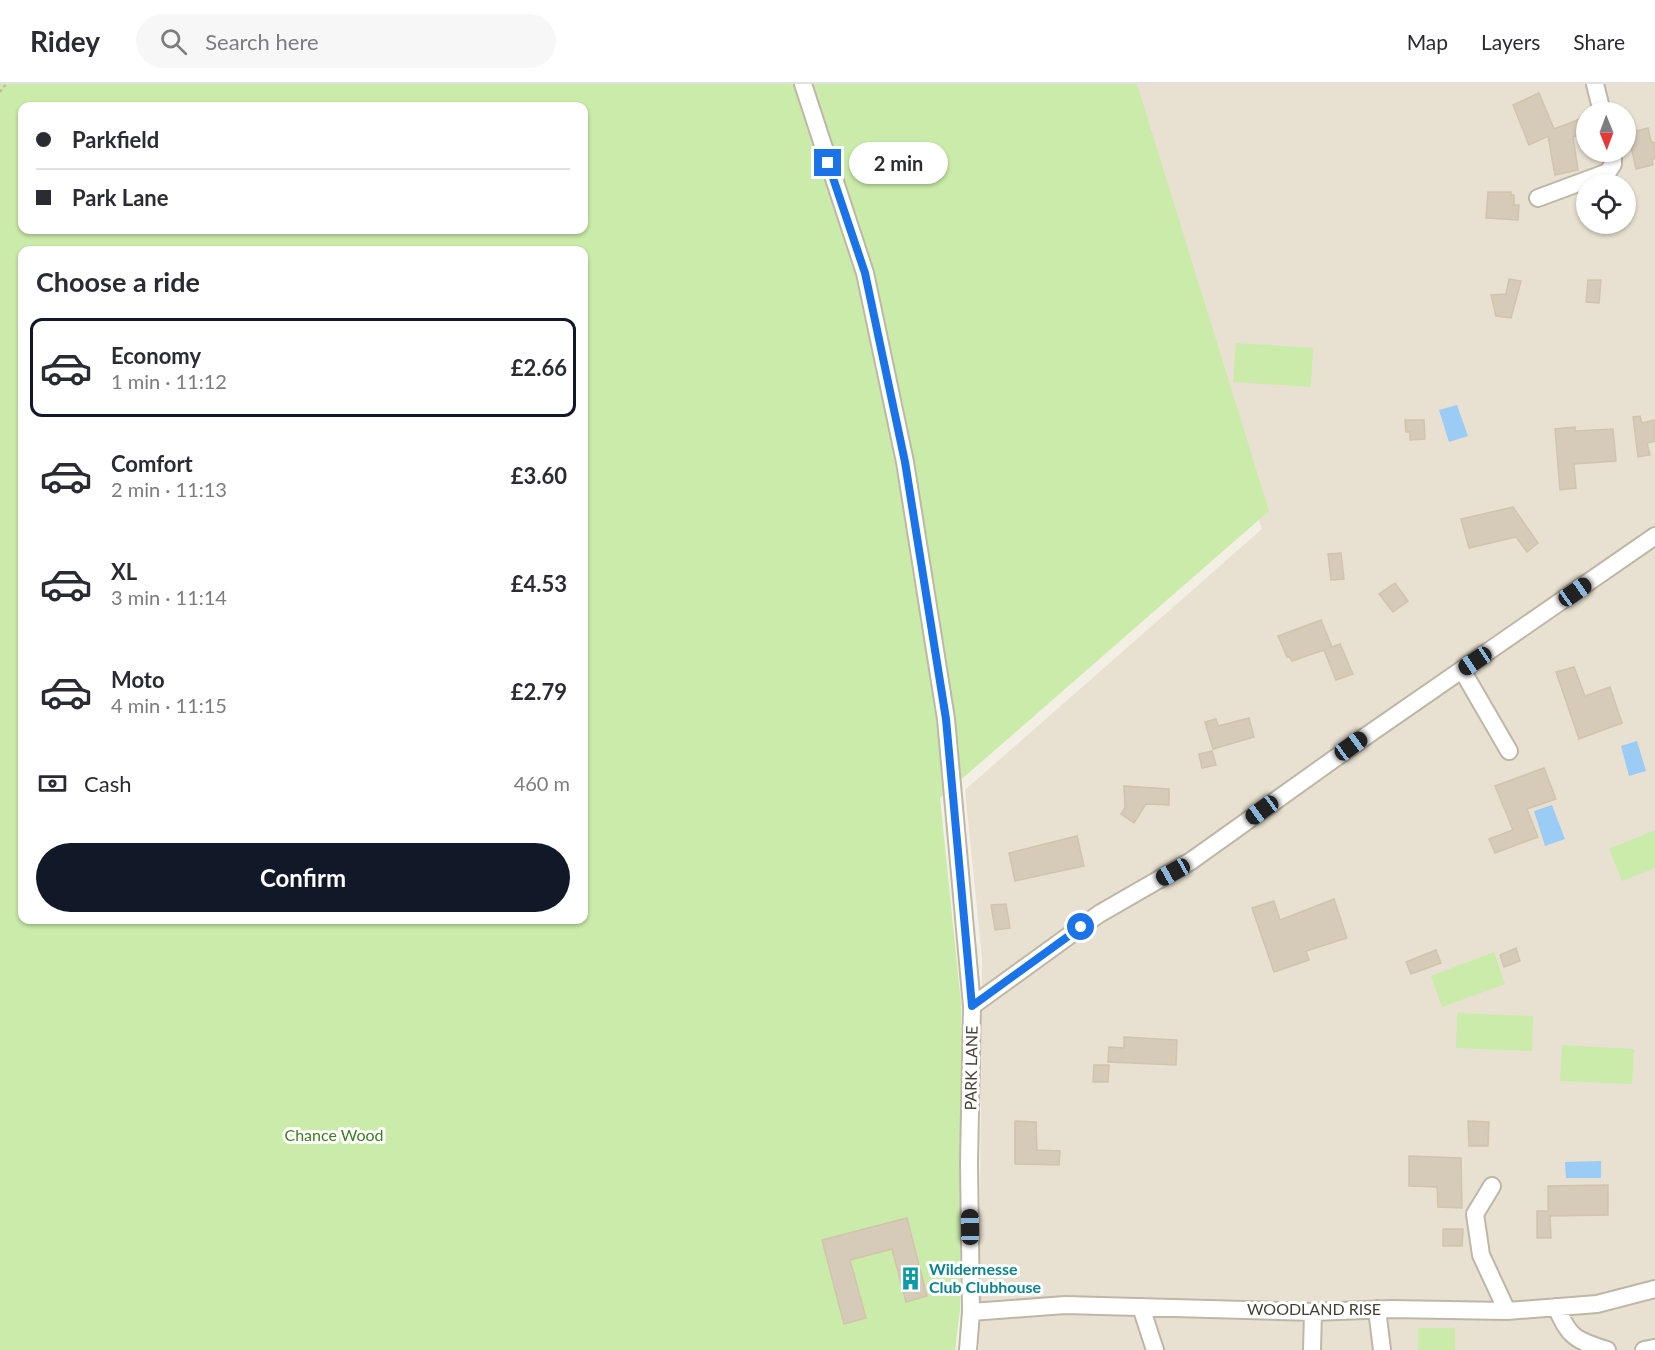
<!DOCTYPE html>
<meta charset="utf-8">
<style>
body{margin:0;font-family:Lato,sans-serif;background:#f7f7f7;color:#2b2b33;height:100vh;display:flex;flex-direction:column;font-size:22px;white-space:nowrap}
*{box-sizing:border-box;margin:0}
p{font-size:20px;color:#7c7c81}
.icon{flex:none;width:33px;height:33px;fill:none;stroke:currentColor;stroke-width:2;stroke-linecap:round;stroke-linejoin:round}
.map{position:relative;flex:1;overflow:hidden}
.drawer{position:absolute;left:18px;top:162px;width:570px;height:678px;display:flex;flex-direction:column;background:#fff;border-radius:12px;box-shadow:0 2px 4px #0004}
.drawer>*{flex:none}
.hud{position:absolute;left:18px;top:18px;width:570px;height:132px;border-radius:12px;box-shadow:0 2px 4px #0004;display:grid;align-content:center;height:132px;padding:0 18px;background:#fff}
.needle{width:39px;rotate:179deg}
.tools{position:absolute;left:1576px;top:18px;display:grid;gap:12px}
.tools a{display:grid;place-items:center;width:60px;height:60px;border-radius:50%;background:#fff;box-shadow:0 2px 4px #0004;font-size:30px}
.end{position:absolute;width:27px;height:27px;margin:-14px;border:8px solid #1a73e8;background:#fff;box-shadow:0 0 0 3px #fff}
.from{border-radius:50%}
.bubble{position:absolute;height:42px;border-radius:21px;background:#fff;box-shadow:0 2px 4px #0004;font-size:20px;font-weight:700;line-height:42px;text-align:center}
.car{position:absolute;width:18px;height:36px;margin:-18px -9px;border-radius:8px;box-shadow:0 0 4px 2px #0007;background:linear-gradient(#222 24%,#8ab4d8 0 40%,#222 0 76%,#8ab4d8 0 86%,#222 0)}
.hud b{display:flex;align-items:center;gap:21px;height:57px;font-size:22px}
.hud b+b{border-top:2px solid #e1e1e2}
.hud i{width:15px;height:15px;background:#2b2b33}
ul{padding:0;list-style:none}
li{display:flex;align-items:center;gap:18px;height:99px;margin:0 12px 9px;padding:0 6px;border:3px solid transparent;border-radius:12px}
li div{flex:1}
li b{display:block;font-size:22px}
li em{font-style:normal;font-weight:700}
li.selected{border-color:#111827}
li>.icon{width:54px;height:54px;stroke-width:1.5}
h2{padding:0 18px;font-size:27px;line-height:72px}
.pay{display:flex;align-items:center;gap:15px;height:66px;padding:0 18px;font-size:22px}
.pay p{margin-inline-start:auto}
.cta{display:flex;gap:12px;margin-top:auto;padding:12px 18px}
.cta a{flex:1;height:69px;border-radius:36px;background:#111827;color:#fff;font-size:24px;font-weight:700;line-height:69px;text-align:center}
header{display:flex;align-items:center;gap:36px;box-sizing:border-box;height:84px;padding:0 30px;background:#fff;border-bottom:2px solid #e1e1e2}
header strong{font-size:28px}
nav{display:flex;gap:33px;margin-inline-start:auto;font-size:21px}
.search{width:420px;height:54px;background:#f7f7f7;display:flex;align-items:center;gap:15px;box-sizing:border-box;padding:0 21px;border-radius:33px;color:#7c7c81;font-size:22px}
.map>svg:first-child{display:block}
.residential{fill:#e8e1d1;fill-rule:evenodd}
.green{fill:#caeba9;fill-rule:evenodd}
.water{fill:#9accf5}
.building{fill:#d6cbb8;stroke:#d1c4ab;stroke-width:1.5}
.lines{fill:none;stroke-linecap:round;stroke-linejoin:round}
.minor-casing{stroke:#bfb7a6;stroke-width:20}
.path{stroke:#c2b496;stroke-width:2;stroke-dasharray:3 3;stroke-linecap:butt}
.minor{stroke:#fff;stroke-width:16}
.route{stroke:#1a73e8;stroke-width:8}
.labels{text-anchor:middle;stroke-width:6;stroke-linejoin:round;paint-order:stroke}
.street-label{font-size:16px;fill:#463f33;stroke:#fff}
.park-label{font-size:16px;fill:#407b23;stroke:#fff}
.culture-label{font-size:16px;font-weight:bold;fill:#0d838f;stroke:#fff;text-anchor:start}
</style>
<header>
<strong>Ridey</strong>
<div class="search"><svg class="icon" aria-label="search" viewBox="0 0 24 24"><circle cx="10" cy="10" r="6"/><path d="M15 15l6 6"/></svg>Search here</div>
<nav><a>Map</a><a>Layers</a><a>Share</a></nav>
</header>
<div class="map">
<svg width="1655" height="1266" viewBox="0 0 1655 1266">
<rect width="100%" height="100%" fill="#f3efe4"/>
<!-- residential -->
<path class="residential" d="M1110,0H1655V1266H979L982,874L965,706L1262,445ZM1587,28H1626V68H1587ZM1587,100H1626V140H1587Z"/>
<!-- green -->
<path class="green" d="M0,0H1137L1269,427L940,714L961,919L960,1226L955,1266H0ZM22,22H584V146H22ZM22,166H584V836H22Z
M1236,259L1313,264L1311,303L1233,298Z
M1655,746V784L1622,797L1609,765Z
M1494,868L1505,900L1442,923L1431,892Z
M1457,929L1533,932L1532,967L1456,964Z
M1562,961L1634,965L1632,1000L1560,997Z
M1418,1244H1455V1266H1418Z"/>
<!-- water -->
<path class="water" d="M1457,321L1468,352L1449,358L1439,326Z
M1637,657L1646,687L1629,692L1621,662Z
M1552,721L1565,755L1545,762L1534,727Z
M1601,1077V1094H1566L1565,1078Z"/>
<!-- building -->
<path class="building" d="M1539,9L1554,45L1580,35L1585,48L1573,53L1578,86L1555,91L1548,52L1529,61L1513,21Z
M1648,44L1651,57L1655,59V75H1652L1653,81L1636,85L1628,49Z
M1488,108H1511V111H1514V121H1519L1518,136L1486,134Z
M1509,195L1521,197L1511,234L1496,232L1491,211L1506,210Z
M1588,196H1601L1599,219L1586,218Z
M1640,332L1642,339L1655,336V357L1647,359L1650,371L1638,373L1633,333Z
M1405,336H1424L1425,355L1410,356V348H1406Z
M1575,343V347L1613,345L1616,377L1574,380L1576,404L1560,406L1555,345Z
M1513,423L1538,459L1527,468L1516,453L1469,464L1461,435Z
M1341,469L1344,495L1331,496L1328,470Z
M1395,499L1408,517L1393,528L1379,510Z
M1321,536L1332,563L1340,560L1353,590L1336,596L1324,566L1292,577L1289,572L1287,573L1278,552Z
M1574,583L1585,612L1610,603L1622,639L1579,655L1556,588Z
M1249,634L1254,653L1213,665L1205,638L1216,635L1218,642Z
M1212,667L1216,681L1202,684L1199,670Z
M1544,684L1556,715L1527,725L1538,753L1495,769L1489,755L1513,746L1495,702Z
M1124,702L1169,705V721L1146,720L1134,739L1121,730L1125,724Z
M1077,752L1084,782L1015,797L1009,769Z
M1334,815L1347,854L1306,867L1309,876L1274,888L1252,824L1274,817L1280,836Z
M1006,820L1010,844L995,846L991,821Z
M1516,864L1520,877L1504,883L1500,871Z
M1436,866L1441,879L1411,890L1406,878Z
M1124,953L1177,956L1176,981L1108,978L1109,963L1124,964Z
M1094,981H1109L1108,998H1093Z
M1015,1037L1036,1038L1037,1066L1060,1067L1059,1081L1015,1080Z
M1468,1037L1489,1038L1488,1062H1469Z
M1409,1072L1461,1074L1462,1124L1438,1123L1437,1103L1409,1102Z
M1608,1101V1131L1550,1132L1551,1154H1537V1127H1548V1102Z
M907,1134L927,1212L906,1218L892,1165L850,1176L866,1234L844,1240L822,1156Z
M1443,1145H1463L1462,1162H1443Z"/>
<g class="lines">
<defs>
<path id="minor" d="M803,0L865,189L905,378L946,635L972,922L969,1079L971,1228L968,1266
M1595,0L1602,28
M1538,114L1608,88L1613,80V68
M1462,586L1509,667
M972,922L1099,830L1191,777L1369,650L1655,452
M1492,1102L1475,1130L1481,1171L1507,1227
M1141,1223L1155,1266
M1556,1223C1570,1254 1575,1256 1607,1266
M1377,1225L1382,1266
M971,1228L1065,1221L1313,1228L1391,1225L1507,1227L1597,1220L1655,1205
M1312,1266L1313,1228
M1644,1266L1654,1264"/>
</defs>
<!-- minor casing -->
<use href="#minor" class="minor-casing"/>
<!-- path -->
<path class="path" d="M0,8L6,0"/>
<!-- minor -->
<use href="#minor" class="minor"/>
</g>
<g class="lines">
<!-- route -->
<path class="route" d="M828,79L865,189L905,378L946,635L972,922L1081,843"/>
</g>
<!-- icons -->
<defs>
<symbol id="building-bare" viewBox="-9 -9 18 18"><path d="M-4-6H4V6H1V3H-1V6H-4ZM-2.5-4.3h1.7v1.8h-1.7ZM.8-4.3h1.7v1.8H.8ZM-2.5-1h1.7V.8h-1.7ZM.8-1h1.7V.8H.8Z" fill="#0f9aa8" stroke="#fff" stroke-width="2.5" paint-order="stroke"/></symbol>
</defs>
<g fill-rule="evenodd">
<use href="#building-bare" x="894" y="1178" width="33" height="33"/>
</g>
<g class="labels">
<!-- street labels -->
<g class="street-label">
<text transform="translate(971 984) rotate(-89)" y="6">PARK LANE</text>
<text x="1314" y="1231">WOODLAND RISE</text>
</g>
<!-- park labels -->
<g class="park-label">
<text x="334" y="1057">Chance Wood</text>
</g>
<!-- culture labels -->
<g class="culture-label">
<text x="929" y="1191">Wildernesse<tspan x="929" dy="18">Club Clubhouse</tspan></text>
</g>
</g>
</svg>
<div class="tools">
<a><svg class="needle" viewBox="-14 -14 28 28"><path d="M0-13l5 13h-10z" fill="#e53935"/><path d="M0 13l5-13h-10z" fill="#7c7c81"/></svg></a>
<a><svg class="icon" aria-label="locate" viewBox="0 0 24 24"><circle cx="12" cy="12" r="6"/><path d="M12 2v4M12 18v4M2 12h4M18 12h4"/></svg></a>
</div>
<i class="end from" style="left:1081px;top:843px"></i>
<i class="end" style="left:828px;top:79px"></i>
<div class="bubble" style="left:849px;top:58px;width:99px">2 min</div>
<i class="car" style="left:1575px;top:508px;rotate:55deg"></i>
<i class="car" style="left:1475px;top:577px;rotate:236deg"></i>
<i class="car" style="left:1351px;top:662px;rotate:54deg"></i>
<i class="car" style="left:1262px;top:726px;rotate:234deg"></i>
<i class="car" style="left:1173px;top:788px;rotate:241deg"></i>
<i class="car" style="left:970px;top:1143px;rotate:359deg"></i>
<div class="hud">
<b><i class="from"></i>Parkfield</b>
<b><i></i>Park Lane</b>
</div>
<section class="drawer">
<h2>Choose a ride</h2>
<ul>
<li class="selected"><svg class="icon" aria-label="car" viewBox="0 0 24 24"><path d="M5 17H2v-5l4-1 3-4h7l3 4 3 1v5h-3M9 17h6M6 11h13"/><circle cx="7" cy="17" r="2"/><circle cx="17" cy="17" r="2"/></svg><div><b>Economy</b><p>1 min · 11:12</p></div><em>£2.66</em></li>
<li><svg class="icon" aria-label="car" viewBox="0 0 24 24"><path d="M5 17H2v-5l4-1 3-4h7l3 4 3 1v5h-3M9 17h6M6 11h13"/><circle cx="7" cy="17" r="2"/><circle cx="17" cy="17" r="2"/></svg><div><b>Comfort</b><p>2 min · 11:13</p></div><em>£3.60</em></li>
<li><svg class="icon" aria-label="car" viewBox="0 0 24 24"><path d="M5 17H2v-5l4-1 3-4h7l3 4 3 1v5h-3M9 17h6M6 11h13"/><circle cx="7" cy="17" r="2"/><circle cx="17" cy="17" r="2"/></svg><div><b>XL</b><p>3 min · 11:14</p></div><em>£4.53</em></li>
<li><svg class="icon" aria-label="car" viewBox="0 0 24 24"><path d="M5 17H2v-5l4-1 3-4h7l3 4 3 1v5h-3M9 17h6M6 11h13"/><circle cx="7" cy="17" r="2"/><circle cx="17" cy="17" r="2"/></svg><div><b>Moto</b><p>4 min · 11:15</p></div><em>£2.79</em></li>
</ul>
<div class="pay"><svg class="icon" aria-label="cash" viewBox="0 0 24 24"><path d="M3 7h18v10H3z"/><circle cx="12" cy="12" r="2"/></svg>Cash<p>460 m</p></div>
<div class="cta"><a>Confirm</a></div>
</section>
</div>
